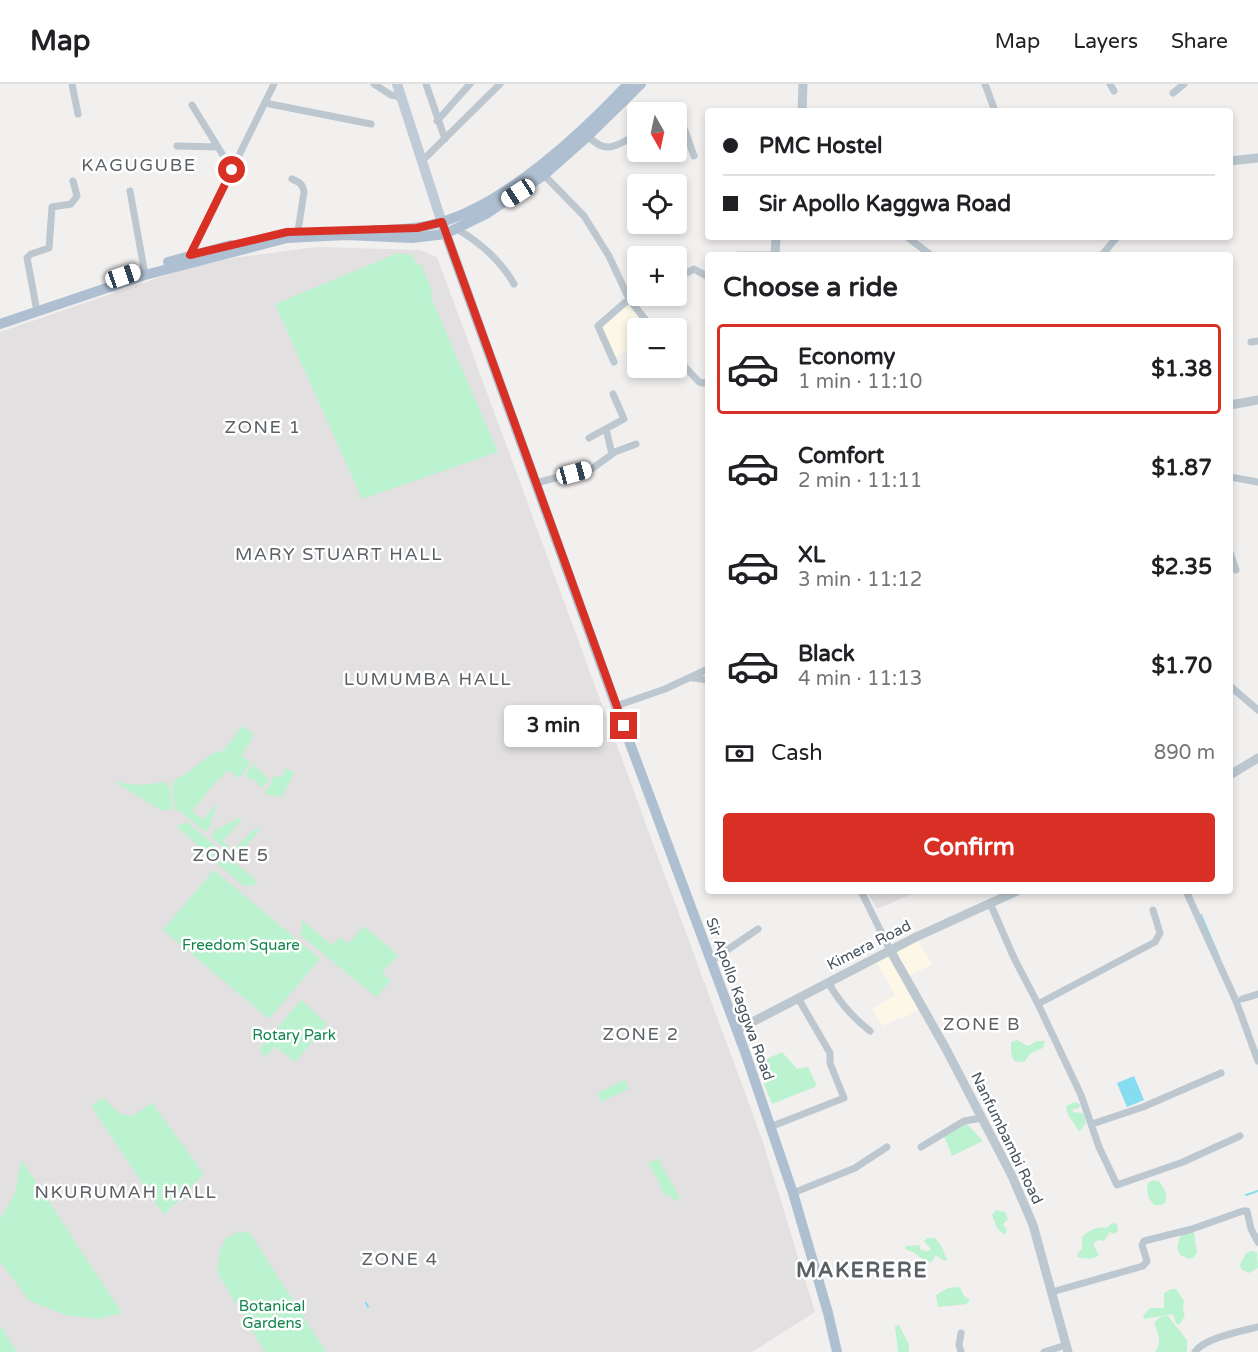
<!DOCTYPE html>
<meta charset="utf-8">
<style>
body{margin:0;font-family:"Varela Round",sans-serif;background:#f6f6f6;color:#202124;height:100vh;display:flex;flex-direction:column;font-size:22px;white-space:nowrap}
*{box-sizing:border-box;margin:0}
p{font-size:20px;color:#757577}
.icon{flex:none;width:33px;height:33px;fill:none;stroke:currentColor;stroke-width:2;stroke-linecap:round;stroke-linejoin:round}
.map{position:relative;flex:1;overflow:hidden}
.panel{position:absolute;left:705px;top:168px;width:528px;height:642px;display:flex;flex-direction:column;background:#fff;border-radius:6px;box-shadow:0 3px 9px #0003}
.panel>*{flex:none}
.banner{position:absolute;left:705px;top:24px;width:528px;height:132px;border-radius:6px;box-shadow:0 3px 9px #0003;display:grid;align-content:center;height:132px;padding:0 18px;background:#fff}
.needle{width:39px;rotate:171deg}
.buttons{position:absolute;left:627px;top:18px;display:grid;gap:12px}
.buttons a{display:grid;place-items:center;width:60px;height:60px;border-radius:6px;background:#fff;box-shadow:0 3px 9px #0003;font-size:30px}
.end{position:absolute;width:27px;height:27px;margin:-14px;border:8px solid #d93025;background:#fff;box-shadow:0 0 0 3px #fff}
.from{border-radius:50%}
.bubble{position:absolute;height:42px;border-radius:6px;background:#fff;box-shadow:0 3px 9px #0003;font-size:20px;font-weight:700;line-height:42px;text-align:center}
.car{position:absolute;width:18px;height:36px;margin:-18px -9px;border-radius:8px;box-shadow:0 0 4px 2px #0007;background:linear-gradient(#fff 24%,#345 0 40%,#fff 0 76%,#345 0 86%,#fff 0)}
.banner b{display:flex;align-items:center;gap:21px;height:57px;font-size:22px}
.banner b+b{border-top:2px solid #e0e0e0}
.banner i{width:15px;height:15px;background:#202124}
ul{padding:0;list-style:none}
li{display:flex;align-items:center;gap:18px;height:90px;margin:0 12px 9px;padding:0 6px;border:3px solid transparent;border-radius:6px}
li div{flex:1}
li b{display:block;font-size:22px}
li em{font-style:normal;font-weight:700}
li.current{border-color:#d93025}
li>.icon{width:54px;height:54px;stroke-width:1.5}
h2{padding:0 18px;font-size:27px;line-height:72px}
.pay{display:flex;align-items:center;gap:15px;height:66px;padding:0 18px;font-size:22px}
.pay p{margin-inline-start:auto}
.primary-button{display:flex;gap:12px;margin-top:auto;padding:12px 18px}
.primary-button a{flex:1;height:69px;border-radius:6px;background:#d93025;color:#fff;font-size:24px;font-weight:700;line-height:69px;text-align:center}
header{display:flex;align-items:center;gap:36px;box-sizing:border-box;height:84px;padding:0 30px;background:#fff;border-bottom:2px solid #e0e0e0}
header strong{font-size:28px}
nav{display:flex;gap:33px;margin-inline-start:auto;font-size:21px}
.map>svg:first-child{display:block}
.commercial{fill:#fdf7e8}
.education{fill:#e3e0e1}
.green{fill:#bbf2d0}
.water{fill:#86dcf1}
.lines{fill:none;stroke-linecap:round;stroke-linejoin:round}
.stream{stroke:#86dcf1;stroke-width:2}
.minor{stroke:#bcc7cf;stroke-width:7}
.tertiary{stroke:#bcc7cf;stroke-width:9}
.secondary{stroke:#bfcbd7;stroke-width:10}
.primary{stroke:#adbfd0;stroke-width:10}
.route{stroke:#d93025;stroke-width:8}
.labels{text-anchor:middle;stroke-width:5;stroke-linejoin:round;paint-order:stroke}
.park-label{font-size:15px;fill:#11854a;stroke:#fff}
.street-label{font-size:15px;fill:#46535e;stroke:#fff}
.quarter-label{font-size:18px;letter-spacing:1.5px;fill:#5b6065;stroke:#fff}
.district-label{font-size:21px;font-weight:bold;letter-spacing:1.5px;fill:#5b6065;stroke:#fff}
</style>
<header>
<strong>Map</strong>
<nav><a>Map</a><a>Layers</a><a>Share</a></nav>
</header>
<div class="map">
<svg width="1258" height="1268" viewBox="0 0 1258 1268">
<rect width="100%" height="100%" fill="#f2efef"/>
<!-- commercial -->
<path class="commercial" d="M629,219L648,244H638L637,260L615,273L600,241Z
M917,855L932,880L908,893L893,867Z
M886,869L920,925L902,935L900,933L883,942L872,925L895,911L875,876Z"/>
<!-- education -->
<path class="education" d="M316,163L420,166L437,173L762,1055L815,1228L752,1268H0V248L184,185L233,174Z
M867,807H919L877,825Z"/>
<!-- green -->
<path class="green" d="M398,169L412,171L417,181L421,180L433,209L430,211L498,368L362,415L275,220Z
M242,642L253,649L252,655L241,671L251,679L239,694L228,686L221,695L219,694L192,727L203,736L217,718L210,743L205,748L181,728L175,726L172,703L174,697L188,688L213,669L223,667Z
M253,680L270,696L261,704L256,697L245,692Z
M286,684L294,689L282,713L268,711L264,708L271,700L273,693L281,692Z
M114,698L140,701L164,698L169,702L172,726H161Z
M240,733L242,735L223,757L233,766L254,745H261L236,774L211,753L214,747Z
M187,738L258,798L253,801L243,802L176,742Z
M214,786L320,875L269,935L163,846Z
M302,836L332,861L340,853L348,860L364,842L398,871L382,889L391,897L376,913L299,850L302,848Z
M301,916L327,940L295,978L275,962L266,973L259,966Z
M1017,956L1028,962L1037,957H1045L1043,964L1031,969L1024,978L1014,977L1011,969V958Z
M782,968L797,985L808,983L817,1002L772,1020L756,980Z
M625,996L629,1005L601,1018L597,1009Z
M103,1014L120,1030L132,1032L152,1019L204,1090L164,1131L91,1022Z
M1075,1018L1080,1020L1079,1024L1073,1025V1028L1083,1029L1086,1039L1079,1048C1075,1038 1066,1033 1066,1022Z
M965,1038L983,1057L952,1072L944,1052Z
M658,1074L680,1114L674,1117L672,1113L663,1110L657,1094L648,1080Z
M21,1075L122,1229L98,1235L65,1231L30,1217L0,1178V1135L15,1110Z
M1154,1096L1160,1098L1166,1109V1118L1162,1121H1154C1148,1115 1146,1107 1148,1099Z
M996,1126L1005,1128L1008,1135L1003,1140L1007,1146L1004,1151L997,1144L992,1131Z
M1113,1139L1117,1140L1118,1148L1114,1150L1110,1148L1104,1157L1098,1156L1093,1160L1099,1171C1094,1176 1084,1175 1077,1173L1078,1169L1082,1165V1153C1088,1147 1097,1142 1106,1144Z
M1189,1146L1194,1149L1197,1168L1194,1173L1189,1175L1180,1171L1177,1164L1181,1149Z
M240,1147L250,1149L326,1268H265L217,1188L220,1166L226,1154Z
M927,1154H935L942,1163L947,1176L944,1177L936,1171L932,1177L928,1179L913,1168L905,1165L906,1162L919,1161L921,1166L928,1167L931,1165L924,1157Z
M1251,1167L1257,1168L1258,1184L1249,1189L1241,1185L1240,1181L1246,1169Z
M960,1203L964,1212L970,1216L967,1220L938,1223L936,1211L948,1204Z
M1171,1205H1176L1184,1217L1183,1226L1185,1231L1180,1240H1176L1173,1230L1144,1235L1143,1232L1150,1224H1164V1209Z
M1162,1232H1168L1187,1256V1268H1155C1163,1259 1157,1248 1154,1238Z
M0,1241L17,1268H0Z
M899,1241L909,1261V1268H898L895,1242Z"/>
<!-- water -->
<path class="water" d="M1134,992L1144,1016L1127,1023L1117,999Z"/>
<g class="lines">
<!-- stream -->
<path class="stream" d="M1201,831L1219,873
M1246,1111L1258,1107
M366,1219L368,1223"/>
<!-- minor -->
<path class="minor" d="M72,0L78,30
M374,0L391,11L402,13
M426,0L445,55
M985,0L995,27
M1110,0L1114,7
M1173,9L1184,0
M265,19L371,40
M192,21L232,86
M676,31L680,33L694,72
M437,37L470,0
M588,52C607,72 617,61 638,50
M177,62L218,63
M422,77L500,0
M544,91L584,132L609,172L629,215L652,244
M292,95C299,98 303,100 304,108L298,147
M130,107L144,185
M457,145C479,158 501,177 514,200
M907,153L931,171
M190,171L274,0
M738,171H775
M1102,171L1117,153
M676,195L694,185L708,193
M36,222L27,174L31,170L49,164L52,123L71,120L77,112L73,97
M1251,258L1258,257
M676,273L699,298L703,299L708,298
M614,278L598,242L629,215
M606,345L612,370
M589,354L624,335L613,310
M1230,393L1258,398
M536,399L593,384L615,368L636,360
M1230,468L1236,486
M693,594L708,596
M1230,602L1258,626
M616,622L665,605L708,585
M861,807L890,866
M1186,807L1236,917L1258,977
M990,819L1014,874L1038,920L1081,1011L1099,1063L1117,1101L1183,1078L1240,1052
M711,877L758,845
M828,898C839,918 852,933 870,947
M1242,915L1258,910
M1038,920L1155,858L1160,849L1153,826
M1092,1040L1143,1023L1221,989
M770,1043L844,1014L830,979V969L798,914
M921,1063L964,1037L982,1034
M793,1109L855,1084L887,1063
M1052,1208L1143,1182L1147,1177L1142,1161L1144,1157L1192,1145L1243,1127H1247L1251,1145L1258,1158
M961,1249L959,1261L961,1268
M1044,1268L1066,1261
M1195,1268C1204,1254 1242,1247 1258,1243"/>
<!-- tertiary -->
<path class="tertiary" d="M802,27L803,0
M1230,77L1258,74
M775,171L776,153
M1230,321L1258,316
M1230,691L1258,674
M890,866L946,965L1012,1092L1033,1141L1068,1268
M737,946L916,853L1017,807"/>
<!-- secondary -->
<path class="secondary" d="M397,0L442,139"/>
<!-- primary -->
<path class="primary" d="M442,139L616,622L745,968L793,1109L828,1229L837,1268
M374,146C397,146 421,145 442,138C508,118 581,50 628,0
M168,178L231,161
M0,240L145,191L287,154L346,151L412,154L445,150L486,130L544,91L588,52L641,0"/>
</g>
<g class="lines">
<!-- route -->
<path class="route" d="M232,86L190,171L287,148L417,144L442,138L624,642"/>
</g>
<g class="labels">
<!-- park labels -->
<g class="park-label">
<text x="241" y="866">Freedom Square</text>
<text x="294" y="956">Rotary Park</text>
<text x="272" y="1227">Botanical<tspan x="272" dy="17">Gardens</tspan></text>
</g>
<!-- street labels -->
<g class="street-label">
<text transform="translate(869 861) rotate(-27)" y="5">Kimera Road</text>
<text transform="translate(740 915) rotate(70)" y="5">Sir Apollo Kaggwa Road</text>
<text transform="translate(1007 1054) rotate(64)" y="5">Nanfumbambi Road</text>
</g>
<!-- quarter labels -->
<g class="quarter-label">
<text x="139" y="87">KAGUGUBE</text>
<text x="263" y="349">ZONE 1</text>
<text x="339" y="476">MARY STUART HALL</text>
<text x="428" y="601">LUMUMBA HALL</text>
<text x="231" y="777">ZONE 5</text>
<text x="982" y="946">ZONE B</text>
<text x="641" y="956">ZONE 2</text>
<text x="126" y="1114">NKURUMAH HALL</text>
<text x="400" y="1181">ZONE 4</text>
</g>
<!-- district labels -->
<g class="district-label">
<text x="862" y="1193">MAKERERE</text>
</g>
</g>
</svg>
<div class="buttons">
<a><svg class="needle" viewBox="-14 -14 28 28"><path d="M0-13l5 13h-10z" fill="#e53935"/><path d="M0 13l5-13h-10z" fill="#757577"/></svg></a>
<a><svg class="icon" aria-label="locate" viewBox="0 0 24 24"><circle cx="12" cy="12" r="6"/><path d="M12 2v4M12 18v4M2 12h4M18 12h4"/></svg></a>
<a>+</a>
<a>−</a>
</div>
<i class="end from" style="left:232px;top:86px"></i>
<i class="end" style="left:624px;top:642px"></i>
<div class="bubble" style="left:504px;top:621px;width:99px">3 min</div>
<i class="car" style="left:518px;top:109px;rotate:237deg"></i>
<i class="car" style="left:123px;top:192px;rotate:71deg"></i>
<i class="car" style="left:574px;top:389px;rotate:75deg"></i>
<div class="banner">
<b><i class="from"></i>PMC Hostel</b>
<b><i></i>Sir Apollo Kaggwa Road</b>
</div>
<section class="panel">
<h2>Choose a ride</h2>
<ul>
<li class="current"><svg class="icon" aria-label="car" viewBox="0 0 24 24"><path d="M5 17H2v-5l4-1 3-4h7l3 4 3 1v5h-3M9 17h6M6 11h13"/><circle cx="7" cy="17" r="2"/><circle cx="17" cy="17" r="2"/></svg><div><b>Economy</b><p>1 min · 11:10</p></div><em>$1.38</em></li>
<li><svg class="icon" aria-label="car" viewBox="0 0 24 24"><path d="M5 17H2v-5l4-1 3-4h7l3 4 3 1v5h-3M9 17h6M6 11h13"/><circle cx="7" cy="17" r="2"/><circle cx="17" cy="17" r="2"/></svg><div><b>Comfort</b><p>2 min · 11:11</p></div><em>$1.87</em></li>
<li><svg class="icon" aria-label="car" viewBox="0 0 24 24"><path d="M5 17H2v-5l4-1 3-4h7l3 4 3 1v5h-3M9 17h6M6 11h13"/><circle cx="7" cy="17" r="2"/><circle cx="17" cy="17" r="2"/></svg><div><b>XL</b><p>3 min · 11:12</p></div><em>$2.35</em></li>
<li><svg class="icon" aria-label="car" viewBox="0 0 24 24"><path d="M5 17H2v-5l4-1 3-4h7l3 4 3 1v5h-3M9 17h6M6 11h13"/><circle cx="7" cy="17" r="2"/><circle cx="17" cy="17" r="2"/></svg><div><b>Black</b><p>4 min · 11:13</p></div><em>$1.70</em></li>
</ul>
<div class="pay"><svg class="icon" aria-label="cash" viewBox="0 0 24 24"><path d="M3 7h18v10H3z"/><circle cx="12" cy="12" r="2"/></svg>Cash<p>890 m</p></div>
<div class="primary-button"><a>Confirm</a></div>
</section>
</div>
